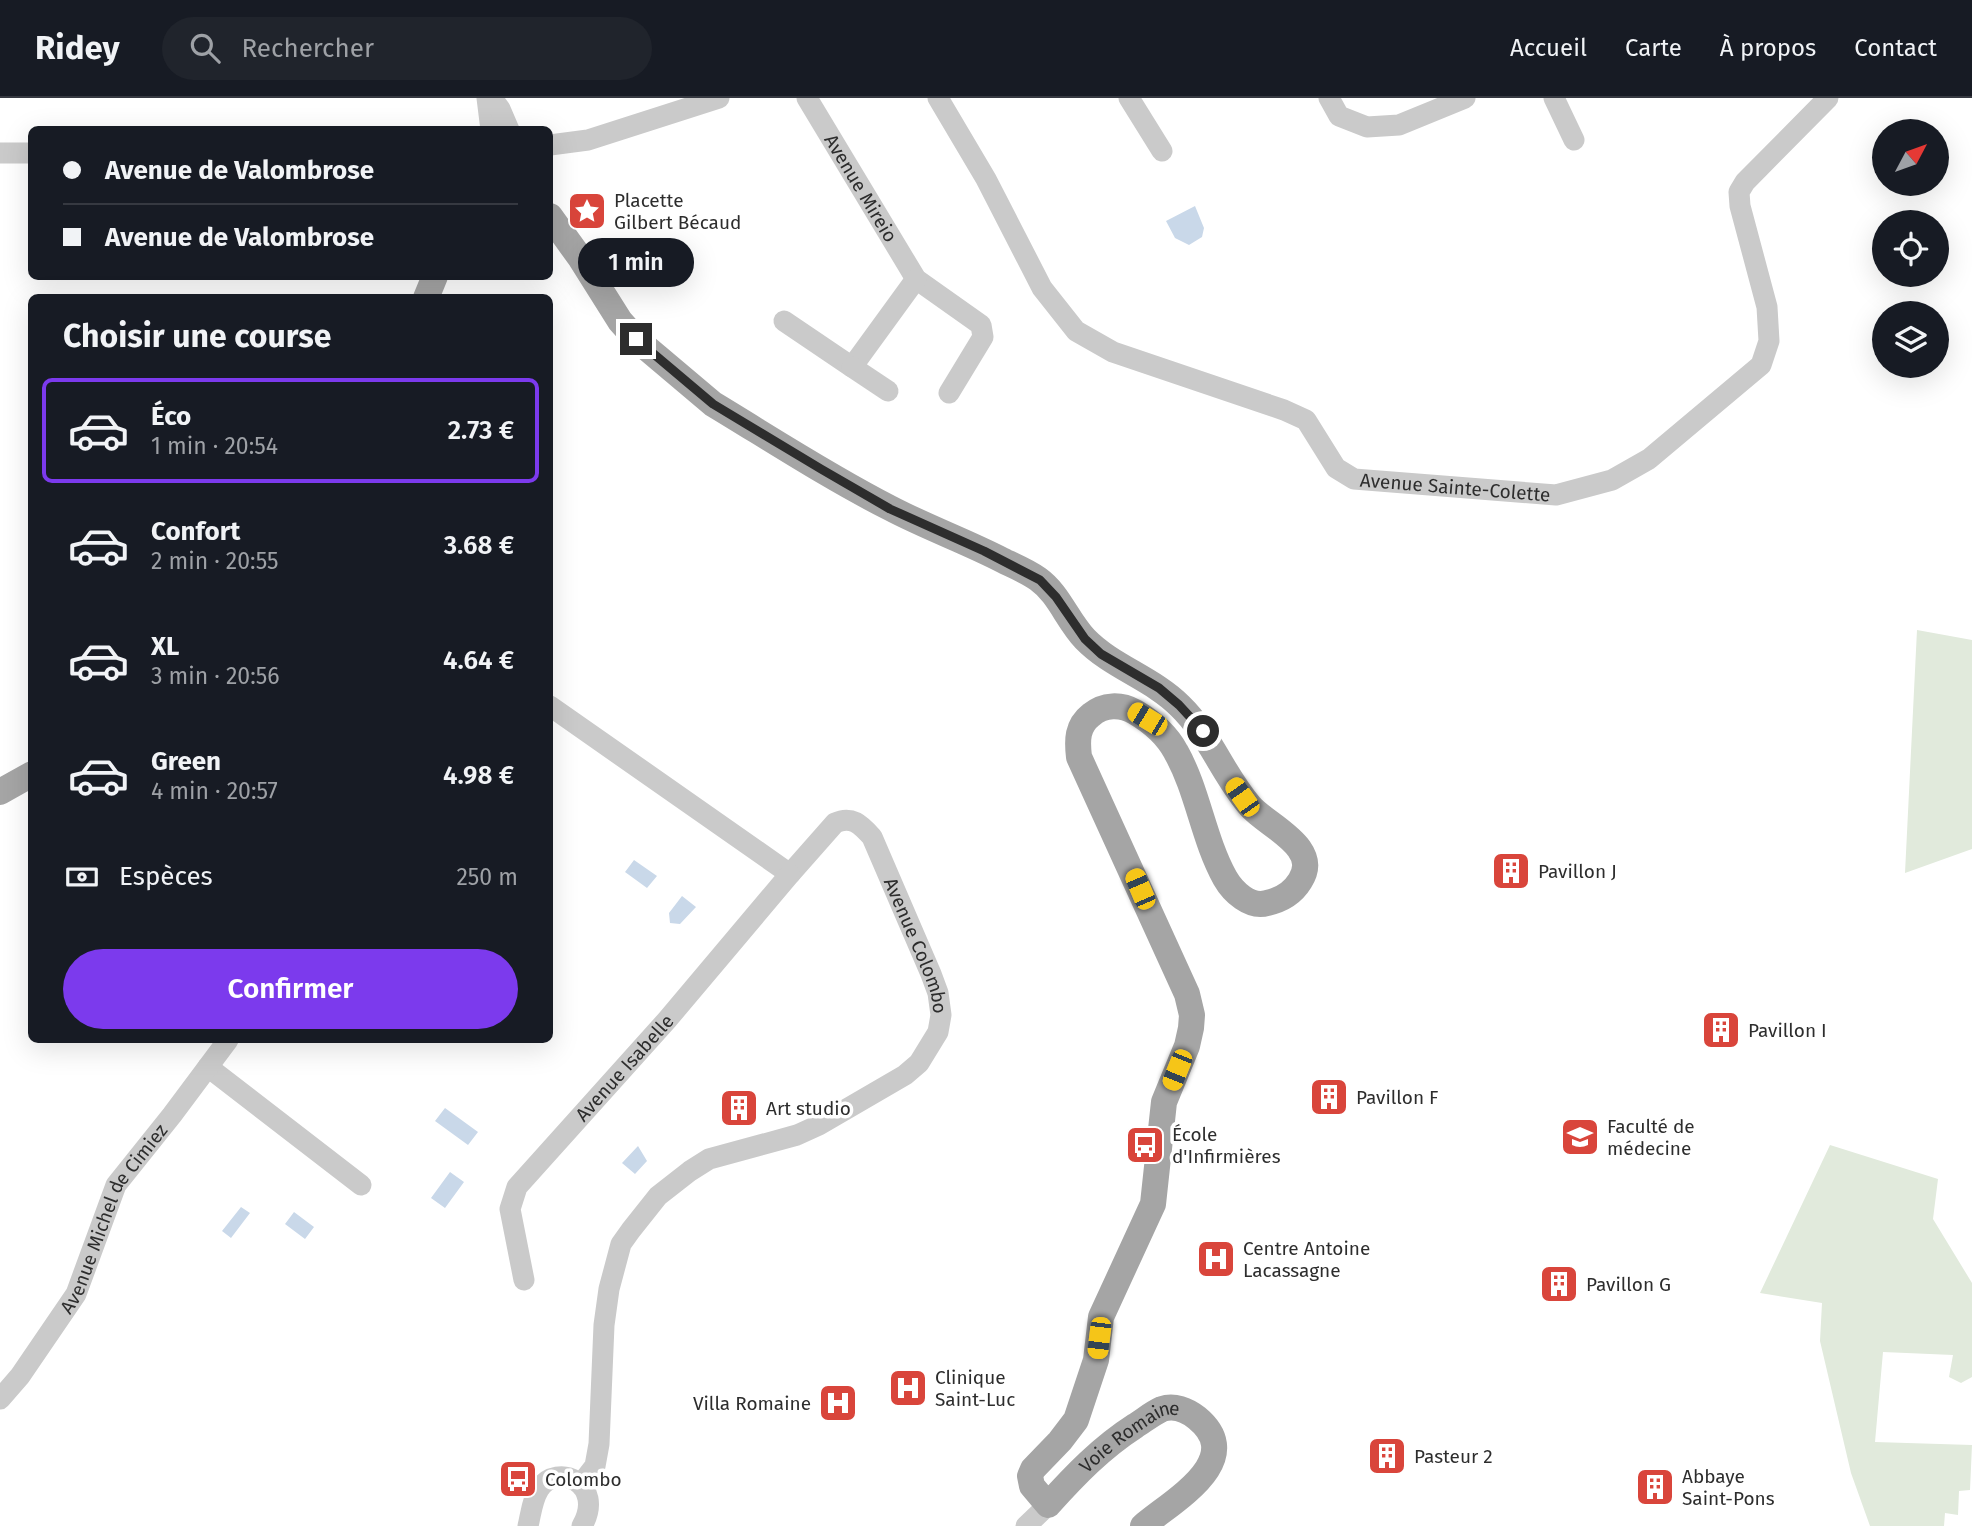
<!DOCTYPE html>
<html lang="fr">
<meta charset="utf-8">
<style>
body{margin:0;font-family:"Fira Sans",sans-serif;background:#20242c;color:#f1f3f6;height:100vh;display:flex;flex-direction:column;font-size:26px;white-space:nowrap}
*{box-sizing:border-box;margin:0}
p{font-size:23px;color:#9ea1a6}
.icon{flex:none;width:38px;height:38px;fill:none;stroke:currentColor;stroke-width:2;stroke-linecap:round;stroke-linejoin:round}
.map{position:relative;flex:1;overflow:hidden}
.details{position:absolute;left:28px;top:196px;width:525px;height:749px;display:flex;flex-direction:column;background:#171b24;border-radius:10px;box-shadow:0 7px 28px #0002}
.details>*{flex:none}
.hud{position:absolute;left:28px;top:28px;width:525px;height:154px;border-radius:10px;box-shadow:0 7px 28px #0002;display:grid;align-content:center;height:154px;padding:0 35px;background:#171b24}
.needle{width:46px;rotate:49deg}
.tools{position:absolute;left:1872px;top:21px;display:grid;gap:14px}
.tools a{display:grid;place-items:center;width:77px;height:77px;border-radius:50%;background:#171b24;box-shadow:0 7px 28px #0002;font-size:35px}
.end{position:absolute;width:32px;height:32px;margin:-16px;border:9px solid #2d2d2d;background:#fff;box-shadow:0 0 0 4px #fff}
.from{border-radius:50%}
.bubble{position:absolute;height:49px;border-radius:24px;background:#171b24;box-shadow:0 7px 28px #0002;font-size:23px;font-weight:600;line-height:49px;text-align:center}
.car{position:absolute;width:21px;height:42px;margin:-21px -10px;border-radius:9px;box-shadow:0 0 5px 2px #0007;background:linear-gradient(#f5c518 24%,#345 0 40%,#f5c518 0 76%,#345 0 86%,#f5c518 0)}
.hud b{display:flex;align-items:center;gap:24px;height:66px;font-size:26px}
.hud b+b{border-top:2px solid #363941}
.hud i{width:18px;height:18px;background:#f1f3f6}
ul{padding:0;list-style:none}
li{display:flex;align-items:center;gap:21px;height:105px;margin:0 14px 10px;padding:0 21px;border:4px solid transparent;border-radius:10px}
li div{flex:1}
li b{display:block;font-size:26px}
li em{font-style:normal;font-weight:600}
li.current{border-color:#7c3aed}
li>.icon{width:63px;height:63px;stroke-width:1.5}
h2{padding:0 35px;font-size:32px;line-height:84px}
.pay{display:flex;align-items:center;gap:18px;height:77px;padding:0 35px;font-size:26px}
.pay p{margin-inline-start:auto}
.cta{display:flex;gap:14px;margin-top:auto;padding:14px 35px}
.cta a{flex:1;height:80px;border-radius:42px;background:#7c3aed;color:#fff;font-size:28px;font-weight:600;line-height:80px;text-align:center}
header{display:flex;align-items:center;gap:42px;box-sizing:border-box;height:98px;padding:0 35px;background:#171b24;border-bottom:2px solid #363941}
header strong{font-size:33px}
nav{display:flex;gap:38px;margin-inline-start:auto;font-size:24px}
.search{width:490px;height:63px;background:#20242c;display:flex;align-items:center;gap:18px;box-sizing:border-box;padding:0 24px;border-radius:38px;color:#9ea1a6;font-size:26px}
.map>svg:first-child{display:block}
.green{fill:#e1eadc}
.water{fill:#c9d8e9}
.lines{fill:none;stroke-linecap:round;stroke-linejoin:round}
.minor{stroke:#cacaca;stroke-width:21}
.major{stroke:#a5a5a5;stroke-width:26}
.route{stroke:#2d2d2d;stroke-width:9}
.labels{text-anchor:middle;stroke-width:7;stroke-linejoin:round;paint-order:stroke}
.street-label{font-size:19px;fill:#2d2d2d;stroke:#fff}
.poi-label{font-size:19px;fill:#2d2d2d;stroke:#fff;text-anchor:start}
</style>
<header>
<strong>Ridey</strong>
<div class="search"><svg class="icon" aria-label="search" viewBox="0 0 24 24"><circle cx="10" cy="10" r="6"/><path d="M15 15l6 6"/></svg>Rechercher</div>
<nav><a>Accueil</a><a>Carte</a><a>À propos</a><a>Contact</a></nav>
</header>
<div class="map">
<svg width="1972" height="1428" viewBox="0 0 1972 1428">
<rect width="100%" height="100%" fill="#fff"/>
<!-- green -->
<path class="green" d="M1917,532L1972,542V751L1905,775Z
M1830,1047L1938,1081L1933,1121L1972,1185V1279L1961,1285L1949,1279L1953,1257L1883,1254L1875,1344L1972,1347L1970,1392L1959,1393L1958,1417L1945,1415L1944,1428H1870L1851,1375L1820,1243L1822,1205L1760,1195Z"/>
<!-- water -->
<path class="water" d="M1195,108L1204,130L1202,139L1189,147L1175,140L1166,123Z
M634,762L657,778L647,790L625,774Z
M682,798L696,809L680,826L670,825L669,815Z
M445,1010L478,1034L468,1047L435,1023Z
M638,1048L647,1063L635,1076L622,1065Z
M450,1074L464,1084L445,1110L431,1100Z
M241,1109L250,1115L231,1140L222,1133Z
M294,1114L314,1129L305,1141L285,1126Z"/>
<g class="lines">
<!-- minor -->
<g class="minor">
<path d="M487,0L491,32"/>
<path d="M492,0L500,11L509,32"/>
<path id="s1" d="M807,0L916,181L981,227L983,239L949,295"/>
<path id="s2" d="M938,0L986,81L1042,190L1076,233L1113,254L1284,312L1306,322L1336,370L1354,381L1556,397L1612,382L1649,361L1761,267L1769,243L1767,209L1740,108L1739,94L1745,84L1828,0"/>
<path d="M1129,0L1162,53"/>
<path d="M1329,0L1339,18L1367,29L1399,27L1465,0"/>
<path d="M1554,0L1574,42"/>
<path d="M550,47L588,42L719,0"/>
<path d="M0,55H32"/>
<path d="M784,223L852,269L916,181"/>
<path d="M852,269L888,293"/>
<path id="s3" d="M550,608L790,776L835,725C852,717 861,727 872,739L931,876L938,895L941,917L938,934L919,965L905,977L819,1027L797,1037L709,1061L690,1073L658,1098L631,1132L621,1146L609,1191L604,1227L599,1346L595,1368L581,1386"/>
<path d="M208,969L361,1087"/>
<path id="s4" d="M524,1182L510,1111L517,1089L667,922L790,776"/>
<path id="s5" d="M0,1301L20,1278L76,1196L116,1087L172,1017L228,942"/>
<path d="M528,1428C531,1416 532,1402 539,1391C557,1363 606,1386 582,1428"/>
<path d="M1026,1428L1048,1407"/>
</g>
<!-- major -->
<g class="major">
<path id="s6" d="M550,118L581,161L620,223L636,241L713,306C771,341 829,379 890,410C926,429 965,443 1002,462C1014,468 1027,473 1038,481C1059,496 1067,522 1085,541C1112,569 1152,580 1180,608C1210,637 1223,677 1250,708C1267,728 1322,749 1300,783C1292,796 1281,802 1267,805C1250,810 1233,794 1225,780C1203,740 1198,693 1176,654C1167,637 1152,624 1135,614C1121,606 1104,606 1091,617C1077,628 1077,642 1079,659L1187,896L1192,917L1191,930L1187,948L1164,1004L1153,1106L1101,1219L1096,1262L1076,1322L1060,1343L1033,1371L1030,1378L1032,1388L1048,1407C1075,1377 1101,1350 1135,1328C1143,1323 1153,1315 1162,1311C1174,1307 1187,1312 1197,1320C1248,1362 1172,1403 1143,1428"/>
<path d="M426,200L435,178"/>
<path d="M0,694L32,676"/>
</g>
</g>
<g class="lines">
<!-- route -->
<path class="route" d="M636,241L713,306L821,371L890,411L984,453L1040,482L1056,499L1085,541L1101,556L1159,590L1179,607L1203,633"/>
</g>
<!-- icons -->
<defs>
<symbol id="sight-square" viewBox="-11 -11 22 22"><rect x="-9" y="-9" width="18" height="18" rx="4" fill="#d9453b" stroke="#fff"/><path d="M0-6L1.8-2.2L6-1.7L2.9 1.2L3.7 5.4L0 3.3L-3.7 5.4L-2.9 1.2L-6-1.7L-1.8-2.2Z" fill="#fff"/></symbol>
<symbol id="building-square" viewBox="-11 -11 22 22"><rect x="-9" y="-9" width="18" height="18" rx="4" fill="#d9453b" stroke="#fff"/><path d="M-4-6H4V6H1V3H-1V6H-4ZM-2.5-4.3h1.7v1.8h-1.7ZM.8-4.3h1.7v1.8H.8ZM-2.5-1h1.7V.8h-1.7ZM.8-1h1.7V.8H.8Z" fill="#fff"/></symbol>
<symbol id="university-square" viewBox="-11 -11 22 22"><rect x="-9" y="-9" width="18" height="18" rx="4" fill="#d9453b" stroke="#fff"/><path d="M0-5L7-2L0 1L-7-2ZM-4 1L0 2.5L4 1V4Q0 6-4 4Z" fill="#fff"/></symbol>
<symbol id="bus-square" viewBox="-11 -11 22 22"><rect x="-9" y="-9" width="18" height="18" rx="4" fill="#d9453b" stroke="#fff"/><path d="M-5-6H5V4H4V6H2V4H-2V6H-4V4H-5ZM-3.5-4V0h7V-4ZM-3.5 1.2v1.5H-2V1.2ZM2 1.2v1.5H3.5V1.2Z" fill="#fff"/></symbol>
<symbol id="hospital-square" viewBox="-11 -11 22 22"><rect x="-9" y="-9" width="18" height="18" rx="4" fill="#d9453b" stroke="#fff"/><path d="M-5-5h3v3.5h4V-5h3V5h-3V1.5h-4V5h-3Z" fill="#fff"/></symbol>
</defs>
<g fill-rule="evenodd">
<use href="#sight-square" x="565" y="91" width="44" height="44"/>
<use href="#building-square" x="1489" y="751" width="44" height="44"/>
<use href="#building-square" x="1699" y="910" width="44" height="44"/>
<use href="#building-square" x="1307" y="977" width="44" height="44"/>
<use href="#building-square" x="717" y="988" width="44" height="44"/>
<use href="#university-square" x="1558" y="1017" width="44" height="44"/>
<use href="#bus-square" x="1123" y="1025" width="44" height="44"/>
<use href="#hospital-square" x="1194" y="1139" width="44" height="44"/>
<use href="#building-square" x="1537" y="1164" width="44" height="44"/>
<use href="#hospital-square" x="886" y="1268" width="44" height="44"/>
<use href="#hospital-square" x="816" y="1283" width="44" height="44"/>
<use href="#building-square" x="1365" y="1336" width="44" height="44"/>
<use href="#bus-square" x="496" y="1359" width="44" height="44"/>
<use href="#building-square" x="1633" y="1367" width="44" height="44"/>
</g>
<g class="labels">
<!-- street labels -->
<g class="street-label">
<text dy="7" stroke="none"><textPath href="#s1" startOffset="105">Avenue Mireio</textPath></text>
<text dy="7" stroke="none"><textPath href="#s2" startOffset="698">Avenue Sainte-Colette</textPath></text>
<text dy="7" stroke="none"><textPath href="#s3" startOffset="522">Avenue Colombo</textPath></text>
<text dy="7" stroke="none"><textPath href="#s4" startOffset="256">Avenue Isabelle</textPath></text>
<text dy="7" stroke="none"><textPath href="#s5" startOffset="215">Avenue Michel de Cimiez</textPath></text>
<text dy="7" stroke="none"><textPath href="#s6" startOffset="2340">Voie Romaine</textPath></text>
</g>
<!-- poi labels -->
<g class="poi-label">
<text x="614" y="109">Placette<tspan x="614" dy="22">Gilbert Bécaud</tspan></text>
<text x="1538" y="780">Pavillon J</text>
<text x="1748" y="939">Pavillon I</text>
<text x="1356" y="1006">Pavillon F</text>
<text x="766" y="1017">Art studio</text>
<text x="1607" y="1035">Faculté de<tspan x="1607" dy="22">médecine</tspan></text>
<text x="1172" y="1043">École<tspan x="1172" dy="22">d'Infirmières</tspan></text>
<text x="1243" y="1157">Centre Antoine<tspan x="1243" dy="22">Lacassagne</tspan></text>
<text x="1586" y="1193">Pavillon G</text>
<text x="935" y="1286">Clinique<tspan x="935" dy="22">Saint-Luc</tspan></text>
<text x="811" y="1312" text-anchor="end">Villa Romaine</text>
<text x="1414" y="1365">Pasteur 2</text>
<text x="1682" y="1385">Abbaye<tspan x="1682" dy="22">Saint-Pons</tspan></text>
<text x="545" y="1388">Colombo</text>
</g>
</g>
</svg>
<div class="tools">
<a><svg class="needle" viewBox="-14 -14 28 28"><path d="M0-13l5 13h-10z" fill="#e53935"/><path d="M0 13l5-13h-10z" fill="#9ea1a6"/></svg></a>
<a><svg class="icon" aria-label="locate" viewBox="0 0 24 24"><circle cx="12" cy="12" r="6"/><path d="M12 2v4M12 18v4M2 12h4M18 12h4"/></svg></a>
<a><svg class="icon" aria-label="layers" viewBox="0 0 24 24"><path d="M12 4l9 5-9 5-9-5zM3 14l9 5 9-5"/></svg></a>
</div>
<i class="end from" style="left:1203px;top:633px"></i>
<i class="end" style="left:636px;top:241px"></i>
<div class="bubble" style="left:578px;top:140px;width:116px">1 min</div>
<i class="car" style="left:1147px;top:621px;rotate:301deg"></i>
<i class="car" style="left:1242px;top:699px;rotate:325deg"></i>
<i class="car" style="left:1140px;top:791px;rotate:337deg"></i>
<i class="car" style="left:1177px;top:972px;rotate:202deg"></i>
<i class="car" style="left:1099px;top:1240px;rotate:187deg"></i>
<div class="hud">
<b><i class="from"></i>Avenue de Valombrose</b>
<b><i></i>Avenue de Valombrose</b>
</div>
<section class="details">
<h2>Choisir une course</h2>
<ul>
<li class="current"><svg class="icon" aria-label="car" viewBox="0 0 24 24"><path d="M5 17H2v-5l4-1 3-4h7l3 4 3 1v5h-3M9 17h6M6 11h13"/><circle cx="7" cy="17" r="2"/><circle cx="17" cy="17" r="2"/></svg><div><b>Éco</b><p>1 min · 20:54</p></div><em>2.73 €</em></li>
<li><svg class="icon" aria-label="car" viewBox="0 0 24 24"><path d="M5 17H2v-5l4-1 3-4h7l3 4 3 1v5h-3M9 17h6M6 11h13"/><circle cx="7" cy="17" r="2"/><circle cx="17" cy="17" r="2"/></svg><div><b>Confort</b><p>2 min · 20:55</p></div><em>3.68 €</em></li>
<li><svg class="icon" aria-label="car" viewBox="0 0 24 24"><path d="M5 17H2v-5l4-1 3-4h7l3 4 3 1v5h-3M9 17h6M6 11h13"/><circle cx="7" cy="17" r="2"/><circle cx="17" cy="17" r="2"/></svg><div><b>XL</b><p>3 min · 20:56</p></div><em>4.64 €</em></li>
<li><svg class="icon" aria-label="car" viewBox="0 0 24 24"><path d="M5 17H2v-5l4-1 3-4h7l3 4 3 1v5h-3M9 17h6M6 11h13"/><circle cx="7" cy="17" r="2"/><circle cx="17" cy="17" r="2"/></svg><div><b>Green</b><p>4 min · 20:57</p></div><em>4.98 €</em></li>
</ul>
<div class="pay"><svg class="icon" aria-label="cash" viewBox="0 0 24 24"><path d="M3 7h18v10H3z"/><circle cx="12" cy="12" r="2"/></svg>Espèces<p>250 m</p></div>
<div class="cta"><a>Confirmer</a></div>
</section>
</div>
